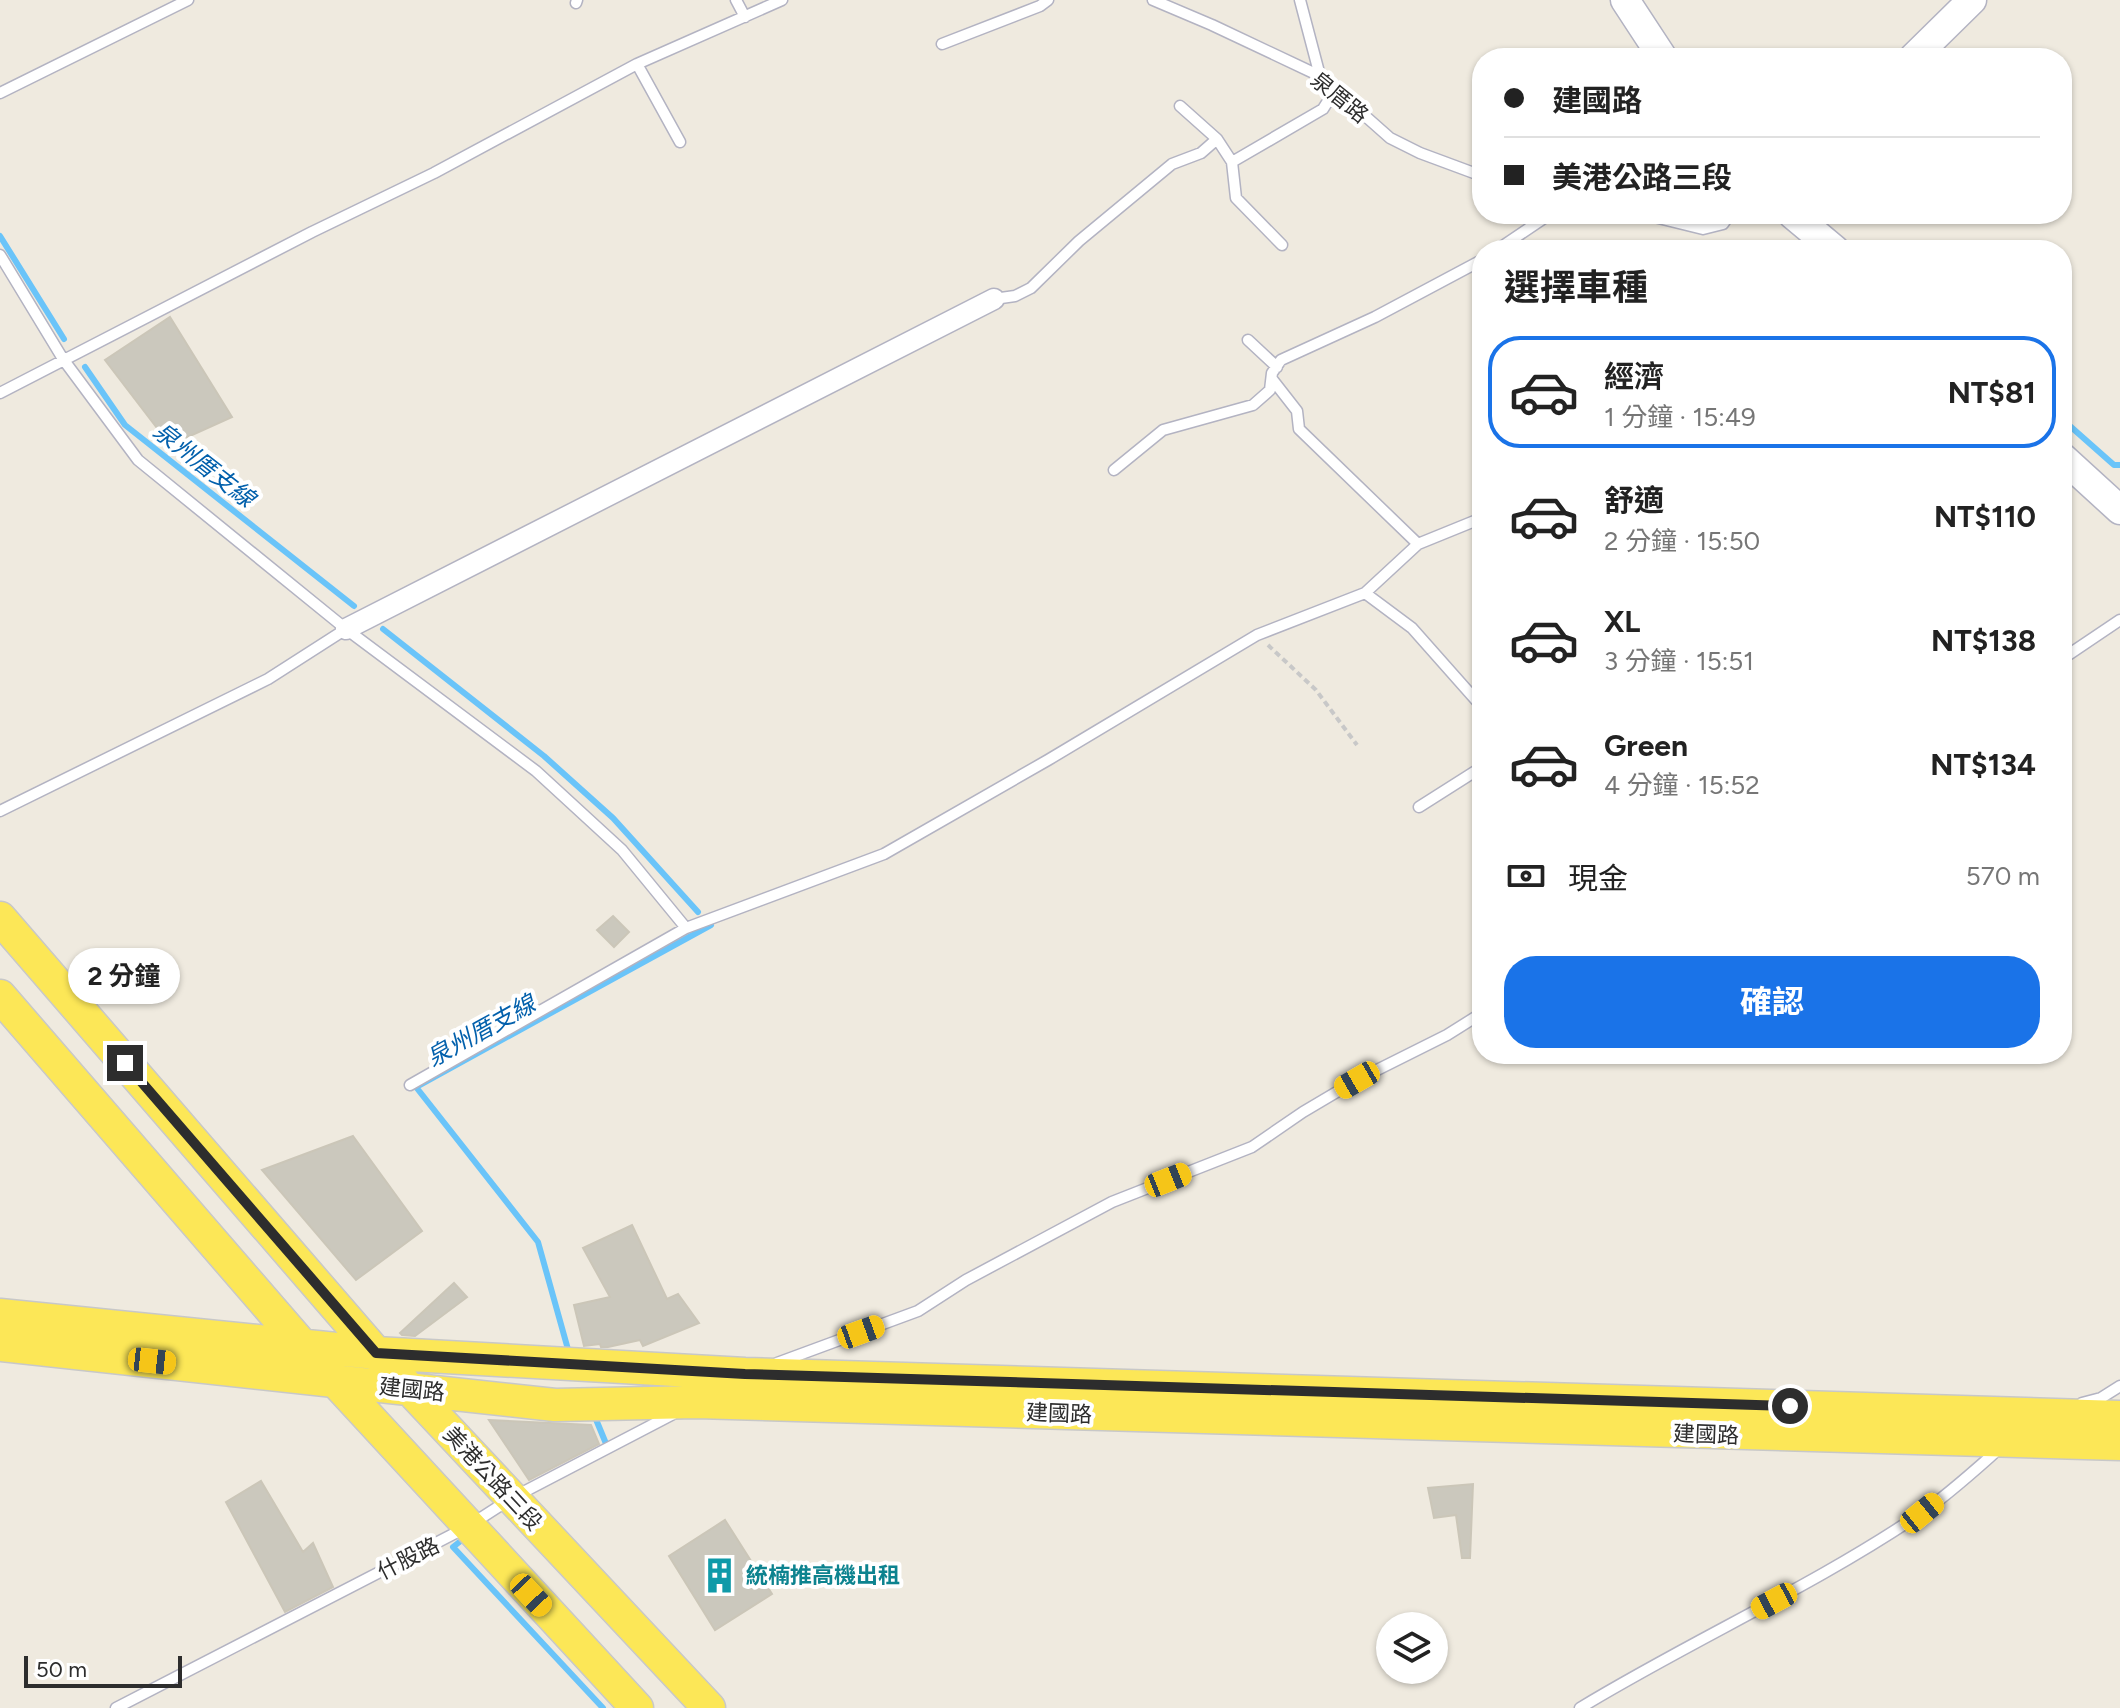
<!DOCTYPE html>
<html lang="zh-TW">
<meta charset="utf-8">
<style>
body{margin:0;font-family:Figtree,"Noto Sans TC",sans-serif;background:#f2f2f2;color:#222;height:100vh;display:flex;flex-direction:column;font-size:30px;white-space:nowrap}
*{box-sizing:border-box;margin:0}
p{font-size:26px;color:#767676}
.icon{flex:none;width:44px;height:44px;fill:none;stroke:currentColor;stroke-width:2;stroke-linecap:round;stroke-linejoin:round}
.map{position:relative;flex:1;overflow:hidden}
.details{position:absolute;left:1472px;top:240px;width:600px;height:824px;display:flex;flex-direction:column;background:#fff;border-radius:32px;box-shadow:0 2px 6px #0004}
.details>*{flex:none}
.guide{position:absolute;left:1472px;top:48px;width:600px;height:176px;border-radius:32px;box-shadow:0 2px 6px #0004;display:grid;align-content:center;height:176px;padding:0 32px;background:#fff}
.buttons{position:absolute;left:1376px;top:1612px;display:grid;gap:16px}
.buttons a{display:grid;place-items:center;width:72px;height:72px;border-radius:50%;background:#fff;box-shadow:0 2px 6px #0004;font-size:40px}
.scale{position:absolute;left:24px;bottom:20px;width:158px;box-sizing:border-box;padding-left:8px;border:4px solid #2d2d2d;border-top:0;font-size:22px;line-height:28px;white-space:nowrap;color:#2d2d2d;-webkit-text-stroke:6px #fff;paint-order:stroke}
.end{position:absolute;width:36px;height:36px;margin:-18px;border:10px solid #2d2d2d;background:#fff;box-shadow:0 0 0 4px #fff}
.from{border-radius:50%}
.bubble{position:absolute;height:56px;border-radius:28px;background:#fff;box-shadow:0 2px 6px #0004;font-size:26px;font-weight:700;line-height:56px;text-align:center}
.car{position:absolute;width:24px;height:48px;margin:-24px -12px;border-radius:10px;box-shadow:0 0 6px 2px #0007;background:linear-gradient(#f5c518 24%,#345 0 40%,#f5c518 0 76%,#345 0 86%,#f5c518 0)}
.guide b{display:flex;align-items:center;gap:28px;height:76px;font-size:30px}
.guide b+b{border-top:2px solid #e0e0e0}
.guide i{width:20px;height:20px;background:#222}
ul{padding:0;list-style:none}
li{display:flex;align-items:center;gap:24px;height:112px;margin:0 16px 12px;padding:0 16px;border:4px solid transparent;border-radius:32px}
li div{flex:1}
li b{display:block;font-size:30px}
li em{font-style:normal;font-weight:700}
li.active{border-color:#1a73e8}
li>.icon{width:72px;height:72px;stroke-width:1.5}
h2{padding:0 32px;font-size:36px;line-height:96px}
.pay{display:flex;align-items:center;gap:20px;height:88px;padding:0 32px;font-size:30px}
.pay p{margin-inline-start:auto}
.action{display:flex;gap:16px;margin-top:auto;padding:16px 32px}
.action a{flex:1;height:92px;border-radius:32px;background:#1a73e8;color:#fff;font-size:32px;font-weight:700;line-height:92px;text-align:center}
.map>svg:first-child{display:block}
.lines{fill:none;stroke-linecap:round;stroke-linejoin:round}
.stream{stroke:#6ac4f9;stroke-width:6}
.building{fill:#cbc8bd;stroke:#cbc6b8;stroke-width:2}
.lane-casing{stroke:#b3b3c2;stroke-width:13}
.street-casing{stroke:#b3b3c2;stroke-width:23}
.secondary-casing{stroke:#b3b3c2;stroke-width:31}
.primary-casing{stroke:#c8c8c8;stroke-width:35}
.path{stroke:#c8c8c8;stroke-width:4;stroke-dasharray:6 4;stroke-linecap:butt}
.lane{stroke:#fff;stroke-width:10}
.street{stroke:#fff;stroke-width:20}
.secondary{stroke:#fff;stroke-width:28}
.primary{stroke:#fce757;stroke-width:32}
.route{stroke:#2d2d2d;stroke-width:10}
.labels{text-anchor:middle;stroke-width:8;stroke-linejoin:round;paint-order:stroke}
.street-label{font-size:22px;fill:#2d2d2d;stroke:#fff}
.culture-label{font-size:22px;font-weight:bold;fill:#0d838f;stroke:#fff;text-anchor:start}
.water-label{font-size:24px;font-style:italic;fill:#0260ac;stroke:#fff}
</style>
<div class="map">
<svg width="2120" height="1708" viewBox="0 0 2120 1708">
<rect width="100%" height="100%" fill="#efeadf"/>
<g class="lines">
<!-- stream -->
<path class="stream" d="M0,236L64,339
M85,367L125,425L354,606
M2062,419L2114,465H2120
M383,629L544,756L613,818L698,912
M569,1353L538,1242L416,1087L711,925
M595,1417L607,1446L603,1448
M462,1540L453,1547L603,1708"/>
</g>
<!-- building -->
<path class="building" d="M170,317L232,417L170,445L105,360Z
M613,916L629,932L614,947L597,930Z
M353,1136L422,1231L356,1280L262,1170Z
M632,1225L667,1299L678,1294L699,1323L643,1346L640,1340L608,1347H601L600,1344L584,1346L574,1305L610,1297L583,1248Z
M454,1283L467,1297L415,1336L402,1335L400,1333Z
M489,1420L591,1425L599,1444L529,1480Z
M261,1481L303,1552L313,1543L333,1587L285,1612L226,1502Z
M1473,1484L1470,1558H1462L1456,1515L1434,1518L1428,1488Z
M725,1520L772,1594L715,1630L669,1556Z"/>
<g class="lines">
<defs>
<path id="lane" d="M736,0L745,17
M1153,0L1212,25L1320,76L1390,138L1420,153L1482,176
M576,3L577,0
M942,44L1040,6L1048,0
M637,64L680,142
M0,93L188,0
M1180,106L1217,139
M1232,162L1236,198L1282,245
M1642,214L1703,229L1723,224L1730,214
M1497,250L1550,214
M0,255L63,359L138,460L346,629L536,771L622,850L686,928
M994,299L1015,296L1031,288L1079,241L1172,164L1201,153L1217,139L1232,162L1323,109L1328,101V93L1320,76L1300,0
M1248,340L1277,367
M1272,379L1297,411L1299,429L1418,544
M0,393L312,232L434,173L637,64L782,0
M1114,470L1163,430L1253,405L1270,390L1272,373L1281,360L1375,317L1482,260
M1365,593L1412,628L1482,707
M2062,659L2120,620
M1419,807L1482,767
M0,811L268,679L346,629
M410,1085L686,928L884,854L1048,760L1257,635L1365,593L1418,544L1482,518
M777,1363L918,1311L966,1280L1112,1202L1252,1147L1303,1112L1357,1080L1447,1035L1482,1013
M2082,1403L2101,1398L2120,1386
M116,1708L467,1527L512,1498L677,1412
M1580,1708C1692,1640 1812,1587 1920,1514C1948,1495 1974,1471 2000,1448"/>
<path id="street" d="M346,629L994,299"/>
<path id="secondary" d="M1625,0L1663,58
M1913,58L1972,0
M1792,214L1835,250
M2062,457L2120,510"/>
<path id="primary" d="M0,918L376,1353L709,1708
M0,996L301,1344L637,1708
M0,1315L376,1353L745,1374L2120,1417
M0,1345L555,1405L697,1402L2120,1444"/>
</defs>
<!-- lane casing -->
<use href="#lane" class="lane-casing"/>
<!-- street casing -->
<use href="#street" class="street-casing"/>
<!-- secondary casing -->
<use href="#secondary" class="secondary-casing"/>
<!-- primary casing -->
<use href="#primary" class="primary-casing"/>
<!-- path -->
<path class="path" d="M1268,645L1316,690L1357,745"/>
<!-- lane -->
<use href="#lane" class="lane"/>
<!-- street -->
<use href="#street" class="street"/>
<!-- secondary -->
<use href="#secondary" class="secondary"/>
<!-- primary -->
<use href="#primary" class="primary"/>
</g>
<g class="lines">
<!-- route -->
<path class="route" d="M125,1063L376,1353L745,1374L1790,1406"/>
</g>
<!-- icons -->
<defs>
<symbol id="building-bare" viewBox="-9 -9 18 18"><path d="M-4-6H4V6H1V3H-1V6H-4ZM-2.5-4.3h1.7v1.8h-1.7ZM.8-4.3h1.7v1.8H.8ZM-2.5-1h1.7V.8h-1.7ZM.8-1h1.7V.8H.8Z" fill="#0f9aa8" stroke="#fff" stroke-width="2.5" paint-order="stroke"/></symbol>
</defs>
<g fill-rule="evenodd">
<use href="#building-bare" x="694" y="1550" width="51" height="51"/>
</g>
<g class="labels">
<!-- street labels -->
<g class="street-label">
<text transform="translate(1340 97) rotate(39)" y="8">泉厝路</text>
<text transform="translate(412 1389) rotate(6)" y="8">建國路</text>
<text transform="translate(1059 1413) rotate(2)" y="8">建國路</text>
<text transform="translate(1706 1434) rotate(2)" y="8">建國路</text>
<text transform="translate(493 1478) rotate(47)" y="8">美港公路三段</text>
<text transform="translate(408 1558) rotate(-27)" y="8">什股路</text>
</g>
<!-- culture labels -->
<g class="culture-label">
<text x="746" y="1583">統楠推高機出租</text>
</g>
<!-- water labels -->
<g class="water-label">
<text transform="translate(204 465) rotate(38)" y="8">泉州厝支線</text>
<text transform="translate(481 1031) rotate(-29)" y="8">泉州厝支線</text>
</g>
</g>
</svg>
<div class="buttons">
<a><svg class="icon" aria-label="layers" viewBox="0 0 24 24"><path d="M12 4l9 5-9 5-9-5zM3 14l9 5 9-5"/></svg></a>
</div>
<div class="scale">50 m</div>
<i class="end from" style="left:1790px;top:1406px"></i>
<i class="end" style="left:125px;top:1063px"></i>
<div class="bubble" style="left:68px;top:948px;width:112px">2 分鐘</div>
<i class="car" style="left:1357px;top:1080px;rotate:240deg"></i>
<i class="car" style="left:1168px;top:1180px;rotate:68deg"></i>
<i class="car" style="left:861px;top:1332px;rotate:70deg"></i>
<i class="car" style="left:152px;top:1361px;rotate:96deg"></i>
<i class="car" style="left:1922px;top:1513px;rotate:51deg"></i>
<i class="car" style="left:531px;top:1595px;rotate:137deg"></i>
<i class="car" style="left:1774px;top:1601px;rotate:242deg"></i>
<div class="guide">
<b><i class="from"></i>建國路</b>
<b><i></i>美港公路三段</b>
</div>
<section class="details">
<h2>選擇車種</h2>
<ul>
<li class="active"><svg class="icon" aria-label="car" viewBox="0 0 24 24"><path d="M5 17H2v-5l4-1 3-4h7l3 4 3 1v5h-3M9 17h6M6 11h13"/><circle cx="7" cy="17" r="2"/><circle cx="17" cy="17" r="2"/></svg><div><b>經濟</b><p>1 分鐘 · 15:49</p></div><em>NT$81</em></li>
<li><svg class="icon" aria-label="car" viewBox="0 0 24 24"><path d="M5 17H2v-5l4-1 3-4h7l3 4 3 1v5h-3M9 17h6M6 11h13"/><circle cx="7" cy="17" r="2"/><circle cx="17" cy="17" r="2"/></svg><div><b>舒適</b><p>2 分鐘 · 15:50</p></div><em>NT$110</em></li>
<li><svg class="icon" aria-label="car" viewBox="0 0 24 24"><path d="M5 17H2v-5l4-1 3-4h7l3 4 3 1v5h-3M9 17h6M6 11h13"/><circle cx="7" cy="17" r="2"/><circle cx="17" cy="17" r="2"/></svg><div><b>XL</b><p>3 分鐘 · 15:51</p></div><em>NT$138</em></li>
<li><svg class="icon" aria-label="car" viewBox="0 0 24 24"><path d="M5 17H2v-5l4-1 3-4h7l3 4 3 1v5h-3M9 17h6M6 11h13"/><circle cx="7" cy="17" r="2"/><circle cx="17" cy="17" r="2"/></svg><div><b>Green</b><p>4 分鐘 · 15:52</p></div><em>NT$134</em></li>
</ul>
<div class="pay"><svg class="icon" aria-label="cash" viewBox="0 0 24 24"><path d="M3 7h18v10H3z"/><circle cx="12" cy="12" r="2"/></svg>現金<p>570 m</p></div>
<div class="action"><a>確認</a></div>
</section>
</div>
